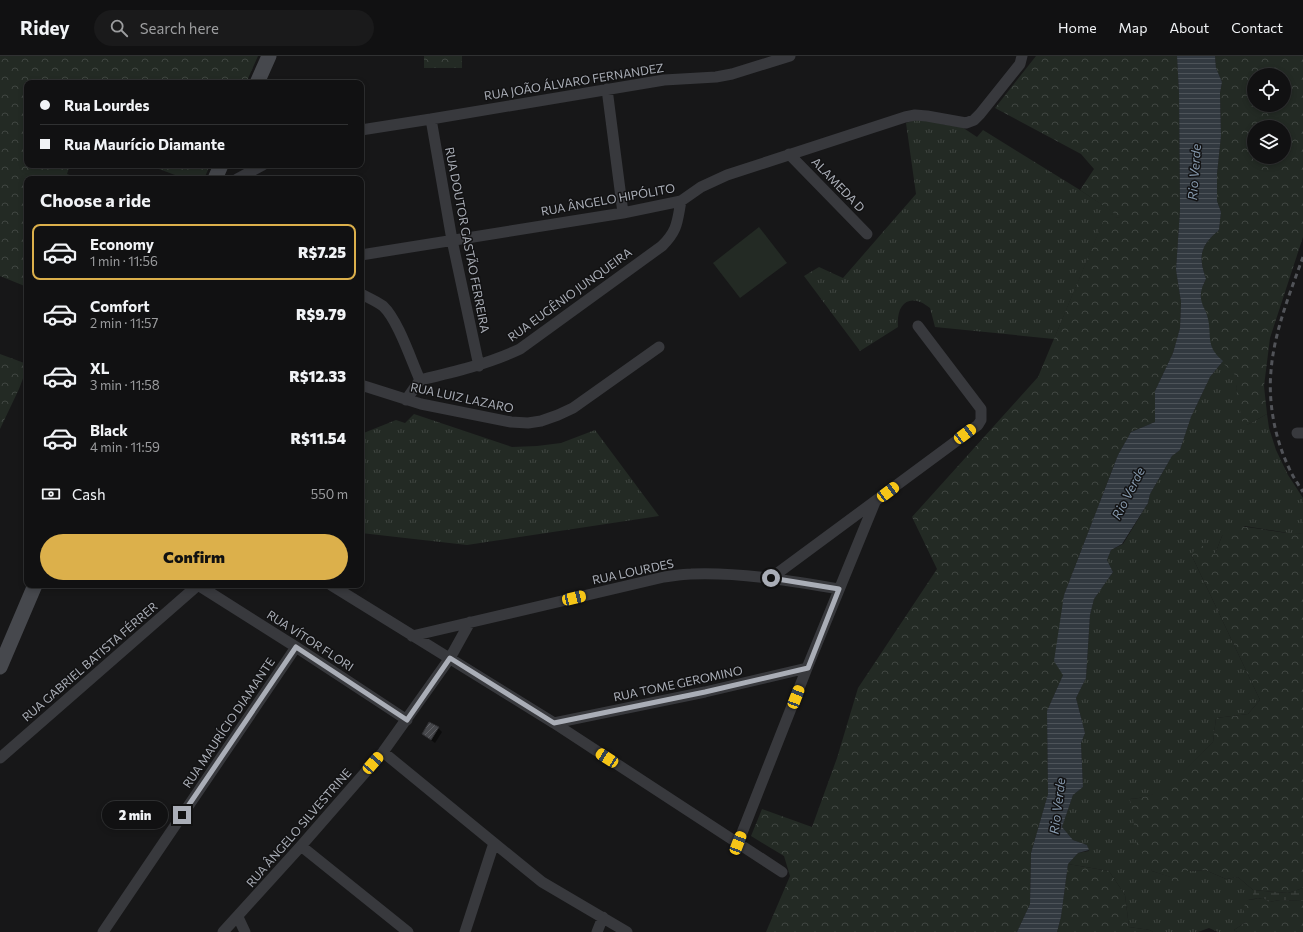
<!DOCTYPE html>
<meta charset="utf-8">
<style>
body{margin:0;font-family:Commissioner,sans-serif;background:#1a1a1b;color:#f1f3f6;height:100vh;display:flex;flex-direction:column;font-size:15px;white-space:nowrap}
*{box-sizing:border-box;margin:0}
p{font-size:13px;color:#9c9d9f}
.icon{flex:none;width:22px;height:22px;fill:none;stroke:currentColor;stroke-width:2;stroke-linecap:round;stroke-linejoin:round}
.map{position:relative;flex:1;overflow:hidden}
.sheet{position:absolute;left:24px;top:120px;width:340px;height:412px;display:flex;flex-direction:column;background:#111112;border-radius:8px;box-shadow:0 2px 6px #0003,0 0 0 1px #303132}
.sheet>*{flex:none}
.top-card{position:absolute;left:24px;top:24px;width:340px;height:88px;border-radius:8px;box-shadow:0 2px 6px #0003,0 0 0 1px #303132;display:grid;align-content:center;height:88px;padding:0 16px;background:#111112}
.fabs{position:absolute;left:1247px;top:12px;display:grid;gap:8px}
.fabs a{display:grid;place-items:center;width:44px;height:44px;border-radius:50%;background:#111112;box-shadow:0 2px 6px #0003,0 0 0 1px #303132;font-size:20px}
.end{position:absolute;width:18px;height:18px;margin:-9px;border:5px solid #aaaeb7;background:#111;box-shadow:0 0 0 2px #111}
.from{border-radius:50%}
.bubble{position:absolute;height:28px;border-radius:14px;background:#111112;box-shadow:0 2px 6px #0003,0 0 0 1px #303132;font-size:13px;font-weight:800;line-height:28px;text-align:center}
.car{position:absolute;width:12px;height:24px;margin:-12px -6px;border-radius:5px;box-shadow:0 0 3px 1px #0007;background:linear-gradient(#f5c518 24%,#345 0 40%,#f5c518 0 76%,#345 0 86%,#f5c518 0)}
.top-card b{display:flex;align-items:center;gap:14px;height:38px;font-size:15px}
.top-card b+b{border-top:1px solid #303132}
.top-card i{width:10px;height:10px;background:#f1f3f6}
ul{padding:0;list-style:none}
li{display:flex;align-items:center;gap:12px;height:56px;margin:0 8px 6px;padding:0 8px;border:2px solid transparent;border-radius:8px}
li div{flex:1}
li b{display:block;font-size:15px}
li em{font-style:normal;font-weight:800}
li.on{border-color:#dcb04b}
li>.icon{width:36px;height:36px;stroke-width:1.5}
h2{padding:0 16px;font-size:18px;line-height:48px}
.pay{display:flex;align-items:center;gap:10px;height:44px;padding:0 16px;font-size:15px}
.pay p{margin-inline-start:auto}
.cta{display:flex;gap:8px;margin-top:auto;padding:8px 16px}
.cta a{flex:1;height:46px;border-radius:24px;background:#dcb04b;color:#111;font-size:16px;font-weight:800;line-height:46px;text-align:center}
header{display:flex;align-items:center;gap:24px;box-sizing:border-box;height:56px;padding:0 20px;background:#111112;border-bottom:1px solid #303132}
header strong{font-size:19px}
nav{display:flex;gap:22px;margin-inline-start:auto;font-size:14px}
.search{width:280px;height:36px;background:#1a1a1b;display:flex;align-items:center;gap:10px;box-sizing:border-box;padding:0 14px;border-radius:22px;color:#9c9d9f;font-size:15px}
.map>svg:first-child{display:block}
.grass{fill:url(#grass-tufts)}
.forest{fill:url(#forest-crowns);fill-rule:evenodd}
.wetland{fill:url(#wetland-marsh)}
.pitch{fill:#232a24}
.water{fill:url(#water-rules)}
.shadow{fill:#0007}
.building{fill:url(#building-hatch);stroke:#313134}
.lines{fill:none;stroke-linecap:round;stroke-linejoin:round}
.street{stroke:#38393d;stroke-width:11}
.secondary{stroke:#46484d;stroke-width:15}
.rail{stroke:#515358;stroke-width:3;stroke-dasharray:5 4;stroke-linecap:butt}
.route{stroke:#aaaeb7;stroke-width:5}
.labels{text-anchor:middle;stroke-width:3;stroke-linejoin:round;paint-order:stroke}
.street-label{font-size:12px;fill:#aaaeb7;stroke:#121213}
.water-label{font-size:13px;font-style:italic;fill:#8699ad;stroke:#121213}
</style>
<header>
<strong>Ridey</strong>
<div class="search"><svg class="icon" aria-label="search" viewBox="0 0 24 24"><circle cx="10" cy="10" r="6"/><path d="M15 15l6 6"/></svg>Search here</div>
<nav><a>Home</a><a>Map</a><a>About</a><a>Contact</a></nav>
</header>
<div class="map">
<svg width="1303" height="876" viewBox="0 0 1303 876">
<defs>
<pattern id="grass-tufts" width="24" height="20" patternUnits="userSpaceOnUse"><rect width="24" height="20" fill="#232a24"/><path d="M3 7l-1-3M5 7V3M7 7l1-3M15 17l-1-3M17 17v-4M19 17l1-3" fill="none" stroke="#404642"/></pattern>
<pattern id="forest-crowns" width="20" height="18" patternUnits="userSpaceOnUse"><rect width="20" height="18" fill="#232a24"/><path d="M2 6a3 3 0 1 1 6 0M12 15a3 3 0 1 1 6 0" fill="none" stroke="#404642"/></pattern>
<pattern id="wetland-marsh" width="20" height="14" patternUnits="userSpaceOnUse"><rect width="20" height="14" fill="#232a24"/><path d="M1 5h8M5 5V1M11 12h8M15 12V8" fill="none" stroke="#404642"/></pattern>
<pattern id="water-rules" width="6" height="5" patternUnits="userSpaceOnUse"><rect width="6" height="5" fill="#323940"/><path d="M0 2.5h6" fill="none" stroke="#4d5359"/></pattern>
<pattern id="building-hatch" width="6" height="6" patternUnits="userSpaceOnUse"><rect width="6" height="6" fill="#46474b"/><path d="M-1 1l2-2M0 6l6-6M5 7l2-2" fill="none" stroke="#5e5f63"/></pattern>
</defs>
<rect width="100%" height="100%" fill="#171718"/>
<!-- grass -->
<path class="grass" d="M926,63L941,68L962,71L977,81L983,74L1080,134L1121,161L1104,164L1054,283L935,271L930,252C910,236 896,247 898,271L860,295L804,220L819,211L843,222L916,138L906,67L915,64Z
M1223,305L1239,323L1236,332L1247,369L1267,358L1269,372L1276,394L1288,419L1303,442V477L1294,478L1245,470L1222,480L1215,498H1191L1260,644L1248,658L1216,662L1213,686L1164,736L1139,742L1130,743L1152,815L1171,821L1187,815L1205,814L1226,823L1238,821L1253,834V843L1248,844L1246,866L1234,874L1237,876H1218L1209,872L1198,876H1153L1150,874L1129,871L1125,839L1109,815L1068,808L1078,797L1089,795L1087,789L1073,784L1062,771L1073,739L1083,731L1081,687L1085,677L1076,642L1086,622L1090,559L1094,543L1113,516L1107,504L1111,494L1123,488L1148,447L1150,438L1172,400L1180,394L1191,361L1210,321Z
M414,358L512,391L537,390L561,387L595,374L659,460L467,489L361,477V378L396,364L405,367Z"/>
<!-- forest -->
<path class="forest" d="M0,0H258L246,27H27V109H70L67,118L79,123H27V231L0,220Z
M424,0H462V12H424Z
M1036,0H1177L1179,37L1180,154L1176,214L1181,246L1180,272L1173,297L1155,335V366L1131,376L1118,399L1064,539L1063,619L1047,655L1048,738L1031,797L1030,848L1017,876H766L790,820L784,800L751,780L762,753L812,771L837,702L858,632L937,513L912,461L1038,321L1104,163L1120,161L1080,134L1094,113L1081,98L995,52Z
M1215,0H1303V181L1270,282L1264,330L1267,358L1247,369L1242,365L1236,332L1238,322L1214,298L1210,286L1207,259L1201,246V234L1206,223C1198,200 1200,190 1219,174L1221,156L1217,145V118L1221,80L1220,37L1222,26L1216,12ZM1254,19H1284V49H1254ZM1254,71H1284V101H1254Z
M148,109H210L204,123H186Z
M0,298L27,308V312L19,333L0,373Z
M1233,470C1256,470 1280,479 1303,477V832L1288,837L1253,834L1238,821L1226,823L1205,814L1187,815L1189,827L1175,832L1170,821L1152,815L1137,789L1130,743L1139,742L1164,735L1213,686L1216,662L1248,658L1260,644L1191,498L1201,489L1215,498L1222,480Z
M1068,808L1109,815L1125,839L1129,871L1150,874L1153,876H1057L1061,861Z
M1263,842L1269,846L1280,844L1303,845V876H1237L1234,874L1246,866L1243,852L1248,844Z"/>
<!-- wetland -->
<path class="wetland" d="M1303,832V845L1280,844L1269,846L1263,842L1253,843V834L1288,837Z"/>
<!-- pitch -->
<path class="pitch" d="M759,171L787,207L740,242L713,207Z"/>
<!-- water -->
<path class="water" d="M1177,0H1215L1216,12L1222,26L1220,37L1221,80L1217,118V145L1221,156L1219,174C1200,190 1198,200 1206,223C1202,231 1199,238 1202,247C1203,251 1206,255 1207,259C1213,279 1204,289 1223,305L1210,321L1191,361L1180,394L1172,400L1150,438L1148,447L1122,488L1111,494L1107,504L1113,516L1094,543L1090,559L1086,622L1076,642L1085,677L1081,687L1083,731L1073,739L1062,771L1073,784L1087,789L1089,794L1078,797L1068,808L1061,861L1057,876H1017L1030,848L1031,797L1048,738L1047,655L1063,619L1054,605L1064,539L1118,399L1131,376L1155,366V335L1173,297L1180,272L1181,246L1176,214L1180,154L1179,37Z"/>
<!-- shadow -->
<path class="shadow" d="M438,672L442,676L435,687L423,678Z"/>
<!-- building -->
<path class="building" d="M429,666L439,671L431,684L422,678Z"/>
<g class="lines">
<!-- street -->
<path class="street" d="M607,33L623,157
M431,63L452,184L479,310
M361,74L431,63L664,24L716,21L732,18L790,0
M789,98L867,178
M237,123L263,109
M361,199L623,157L681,145L701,131L727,119L905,61L915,59L927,60L966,67L974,64L980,58L1020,8L1022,0
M361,238C369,242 376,245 383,250C398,264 411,304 420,324
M420,324C454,316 488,308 520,293L662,190C678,174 677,166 681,145
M361,329L421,348L511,366L528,367L541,365L558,359L573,352L659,291
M406,344L420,324
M1297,377H1303
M771,522L978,369L981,364V353L918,270
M198,529L296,591L407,664
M331,529L554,667L782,816
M412,580L664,521C673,520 682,518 691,518C741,516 791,525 839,533
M554,667L705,636L807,612
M383,696L494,787L542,826L627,876
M0,702L198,529
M738,787L807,612L875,446
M301,790L408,876
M238,861L245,876
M103,876L296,591
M223,876L301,790L383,696L450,602L470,566
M465,876L494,787
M597,876L603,861"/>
<!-- secondary -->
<path class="secondary" d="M257,27L269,0
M215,123L221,109
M0,611L35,529"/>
<!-- rail -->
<path class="rail" d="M1303,201C1290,237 1274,276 1271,315C1268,347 1275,383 1289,412C1293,421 1298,428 1303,436"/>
</g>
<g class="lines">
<!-- route -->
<path class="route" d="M182,759L296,591L407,664L450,602L554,667L705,636L808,612L839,533L771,522"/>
</g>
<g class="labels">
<!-- street labels -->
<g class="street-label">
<text transform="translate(574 26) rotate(-9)" y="4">RUA JOÃO ÁLVARO FERNANDEZ</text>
<text transform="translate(838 129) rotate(46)" y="4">ALAMEDA D</text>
<text transform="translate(608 144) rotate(-10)" y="4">RUA ÂNGELO HIPÓLITO</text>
<text transform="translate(467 184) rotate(79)" y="4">RUA DOUTOR GASTÃO FERREIRA</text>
<text transform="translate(570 239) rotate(-36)" y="4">RUA EUGÊNIO JUNQUEIRA</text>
<text transform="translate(462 342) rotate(12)" y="4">RUA LUIZ LAZARO</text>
<text transform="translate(633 516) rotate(-12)" y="4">RUA LOURDES</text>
<text transform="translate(310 585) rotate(33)" y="4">RUA VÍTOR FLORI</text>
<text transform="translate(90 606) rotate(-41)" y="4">RUA GABRIEL BATISTA FÉRRER</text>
<text transform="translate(678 628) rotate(-12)" y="4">RUA TOME GEROMINO</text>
<text transform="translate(229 667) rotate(-56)" y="4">RUA MAURÍCIO DIAMANTE</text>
<text transform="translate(299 772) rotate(-49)" y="4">RUA ÂNGELO SILVESTRINE</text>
</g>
<!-- water labels -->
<g class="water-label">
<text transform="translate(1194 116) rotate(-86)" y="5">Rio Verde</text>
<text transform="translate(1128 437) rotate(-63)" y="5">Rio Verde</text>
<text transform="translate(1057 750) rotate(-83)" y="5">Rio Verde</text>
</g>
</g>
</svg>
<div class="fabs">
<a><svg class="icon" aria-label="locate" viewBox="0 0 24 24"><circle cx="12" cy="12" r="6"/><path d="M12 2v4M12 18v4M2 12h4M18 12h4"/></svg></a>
<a><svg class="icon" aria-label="layers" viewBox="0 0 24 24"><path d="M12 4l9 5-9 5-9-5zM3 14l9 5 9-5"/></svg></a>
</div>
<i class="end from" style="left:771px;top:522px"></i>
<i class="end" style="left:182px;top:759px"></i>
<div class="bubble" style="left:102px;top:745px;width:66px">2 min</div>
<i class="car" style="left:965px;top:378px;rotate:53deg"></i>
<i class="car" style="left:888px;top:436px;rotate:53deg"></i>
<i class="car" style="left:574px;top:542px;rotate:77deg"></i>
<i class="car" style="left:796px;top:641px;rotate:21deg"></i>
<i class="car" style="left:607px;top:702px;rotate:303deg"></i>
<i class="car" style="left:373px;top:707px;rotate:41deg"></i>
<i class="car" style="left:738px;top:787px;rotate:21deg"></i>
<div class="top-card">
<b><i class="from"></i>Rua Lourdes</b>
<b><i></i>Rua Maurício Diamante</b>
</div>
<section class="sheet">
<h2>Choose a ride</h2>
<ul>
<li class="on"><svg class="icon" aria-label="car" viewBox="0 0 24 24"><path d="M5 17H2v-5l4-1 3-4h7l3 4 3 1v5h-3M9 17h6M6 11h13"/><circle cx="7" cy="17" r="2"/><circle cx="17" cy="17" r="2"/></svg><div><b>Economy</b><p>1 min · 11:56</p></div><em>R$7.25</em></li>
<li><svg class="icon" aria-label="car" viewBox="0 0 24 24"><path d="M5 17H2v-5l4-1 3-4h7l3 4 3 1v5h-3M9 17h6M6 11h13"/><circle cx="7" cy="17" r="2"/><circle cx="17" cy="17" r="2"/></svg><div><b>Comfort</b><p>2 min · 11:57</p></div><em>R$9.79</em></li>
<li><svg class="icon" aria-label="car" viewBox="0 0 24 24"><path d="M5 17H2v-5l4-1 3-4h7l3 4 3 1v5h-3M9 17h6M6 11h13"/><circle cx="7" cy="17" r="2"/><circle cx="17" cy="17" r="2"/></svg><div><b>XL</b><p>3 min · 11:58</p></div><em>R$12.33</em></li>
<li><svg class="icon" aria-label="car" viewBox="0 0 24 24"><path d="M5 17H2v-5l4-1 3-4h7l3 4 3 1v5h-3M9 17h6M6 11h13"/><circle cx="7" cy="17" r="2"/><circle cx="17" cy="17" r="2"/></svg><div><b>Black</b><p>4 min · 11:59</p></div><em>R$11.54</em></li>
</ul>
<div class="pay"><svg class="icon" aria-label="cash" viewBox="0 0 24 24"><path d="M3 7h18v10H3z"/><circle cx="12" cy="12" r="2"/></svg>Cash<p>550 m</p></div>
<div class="cta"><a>Confirm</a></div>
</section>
</div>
